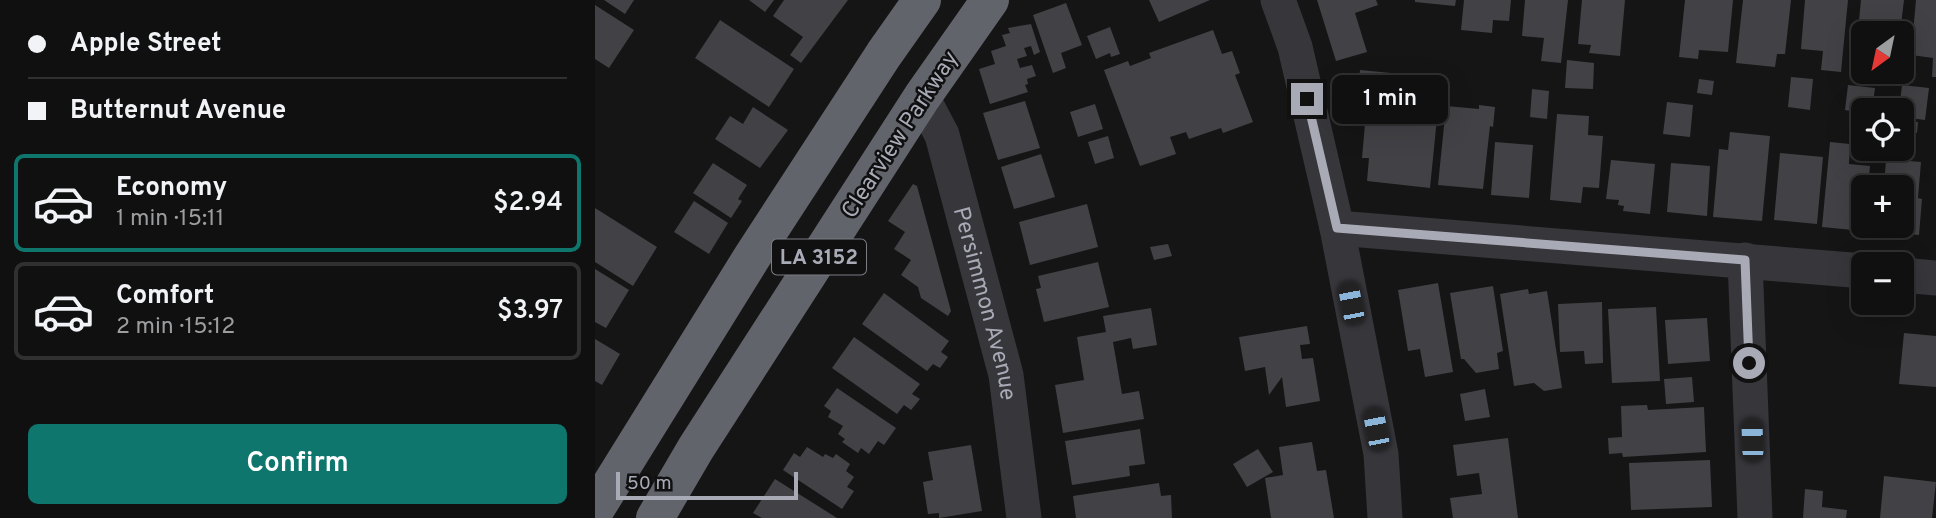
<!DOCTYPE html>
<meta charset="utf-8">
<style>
body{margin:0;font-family:Overpass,sans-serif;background:#191919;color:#f1f3f6;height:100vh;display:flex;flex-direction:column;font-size:26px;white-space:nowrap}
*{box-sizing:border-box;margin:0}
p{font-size:23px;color:#9c9d9f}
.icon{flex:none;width:38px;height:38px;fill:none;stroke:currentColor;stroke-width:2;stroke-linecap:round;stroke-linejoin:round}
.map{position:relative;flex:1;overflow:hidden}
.side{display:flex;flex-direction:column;background:#101010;width:595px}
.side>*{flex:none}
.guide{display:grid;align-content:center;height:154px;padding:0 28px;background:#101010}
.needle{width:46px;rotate:213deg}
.controls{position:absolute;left:1256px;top:21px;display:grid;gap:14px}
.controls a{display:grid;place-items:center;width:63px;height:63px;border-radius:10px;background:#101010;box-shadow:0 7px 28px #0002,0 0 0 2px #303030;font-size:35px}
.scale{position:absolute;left:21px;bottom:18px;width:182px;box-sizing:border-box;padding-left:7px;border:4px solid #a8aab6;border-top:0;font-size:19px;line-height:24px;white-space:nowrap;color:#a8aab6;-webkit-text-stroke:5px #101011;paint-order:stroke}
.end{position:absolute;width:32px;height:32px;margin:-16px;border:9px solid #a8aab6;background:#111;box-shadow:0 0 0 4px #111}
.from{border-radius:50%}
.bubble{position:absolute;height:49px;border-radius:10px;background:#101010;box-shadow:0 7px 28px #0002,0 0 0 2px #303030;font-size:23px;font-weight:600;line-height:49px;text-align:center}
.car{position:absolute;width:21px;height:42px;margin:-21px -10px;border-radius:9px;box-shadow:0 0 5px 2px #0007;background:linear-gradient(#222 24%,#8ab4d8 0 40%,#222 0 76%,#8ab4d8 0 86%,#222 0)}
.guide b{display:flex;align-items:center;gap:24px;height:66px;font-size:26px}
.guide b+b{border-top:2px solid #303030}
.guide i{width:18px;height:18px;background:#f1f3f6}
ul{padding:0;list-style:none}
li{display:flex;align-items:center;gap:21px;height:98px;margin:0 14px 10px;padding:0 14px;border:4px solid #303030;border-radius:10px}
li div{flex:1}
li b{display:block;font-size:26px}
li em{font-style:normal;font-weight:600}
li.active{border-color:#0f766e}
li>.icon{width:63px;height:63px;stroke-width:1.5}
.cta{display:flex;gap:14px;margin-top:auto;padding:14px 28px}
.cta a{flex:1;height:80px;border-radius:10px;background:#0f766e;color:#fff;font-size:28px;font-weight:600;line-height:80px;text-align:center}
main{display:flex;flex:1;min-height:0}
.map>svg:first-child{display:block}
.building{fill:#424246}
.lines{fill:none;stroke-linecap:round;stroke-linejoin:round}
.minor{stroke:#36363b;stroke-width:35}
.highway{stroke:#62646c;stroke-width:38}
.route{stroke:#a8aab6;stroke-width:9}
.labels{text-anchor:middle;stroke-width:5;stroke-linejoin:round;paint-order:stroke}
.shield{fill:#101011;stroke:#7a7c84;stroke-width:2}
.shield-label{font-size:21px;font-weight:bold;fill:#a8aab6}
.street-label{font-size:23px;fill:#a8aab6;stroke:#101011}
</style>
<main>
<section class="side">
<div class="guide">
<b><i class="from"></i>Apple Street</b>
<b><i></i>Butternut Avenue</b>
</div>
<ul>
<li class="active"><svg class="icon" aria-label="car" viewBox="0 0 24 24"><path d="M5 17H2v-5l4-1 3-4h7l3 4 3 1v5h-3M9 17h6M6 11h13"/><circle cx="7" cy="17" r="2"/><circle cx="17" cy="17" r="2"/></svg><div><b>Economy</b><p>1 min · 15:11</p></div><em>$2.94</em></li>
<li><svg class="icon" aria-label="car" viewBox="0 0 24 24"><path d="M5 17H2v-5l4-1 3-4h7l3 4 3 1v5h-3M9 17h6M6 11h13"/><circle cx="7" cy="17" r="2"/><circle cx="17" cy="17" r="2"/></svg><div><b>Comfort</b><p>2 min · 15:12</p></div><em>$3.97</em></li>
</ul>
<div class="cta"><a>Confirm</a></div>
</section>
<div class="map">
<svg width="1341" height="518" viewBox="0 0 1341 518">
<rect width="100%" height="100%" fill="#151516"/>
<!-- building -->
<path class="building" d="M9,0H39L30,14Z
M154,0H179L170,12Z
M189,0H253L206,63L195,55L208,37L178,16Z
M554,0H615L564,22Z
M722,0H781L783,5L760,13L772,52L741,61Z
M820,0H861L860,6L820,2Z
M869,0H916L914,21L898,20L897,33L866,30Z
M930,0H973L966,63L946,61L949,38L927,36Z
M987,0H1030L1025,56L994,53L996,45L983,44Z
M1090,0H1138L1133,52L1104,50L1103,59L1084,57Z
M1148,0H1196L1190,54H1182L1180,67L1141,63Z
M1210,0H1253L1246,72L1226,70L1228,51L1206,49Z
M1266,0H1309L1305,33H1269V62L1260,61Z
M1321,0H1341V77H1337L1338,58L1316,55Z
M471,3L487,45L466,53L471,68L458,73L438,15Z
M0,5L39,30L14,68L0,59Z
M125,20L199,69L174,107L100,58Z
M436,24L445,52L439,55L436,46L429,48L432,56L422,59L425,68L437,65L441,76L432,79L433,84L430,85L433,92L395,104L384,69L400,64L396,51L411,46L407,35L415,33L413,28Z
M515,27L525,54L516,57L515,53L501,59L492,36Z
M618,30L627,54L637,51L645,73L640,75L658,122L628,133L626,128L594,139L591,132L575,137L581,154L545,166L509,70L533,61L535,66L556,58L554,53Z
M972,60L999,63L998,89L970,88Z
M765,70L827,76L825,97L844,98L835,188L772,181L774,158H767L770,124H760Z
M1281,72H1302L1301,82L1280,80Z
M1196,77L1218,79L1215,110L1193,107Z
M1104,79L1119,81L1117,95L1102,93Z
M1253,85L1280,88L1277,110H1269V113L1250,110Z
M1307,85L1334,88L1330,120L1307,117V110H1304Z
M937,89L954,91L952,119L935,117Z
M430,101L445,148L403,160L388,113Z
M1072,102L1098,105L1095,137L1068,134Z
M500,104L508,129L483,137L475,112Z
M884,105L900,107L898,127L895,126L888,189L843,185L851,106L884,109Z
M158,107L193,130L165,168L120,139L135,116L148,124Z
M962,114L994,116L993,135L1008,136L1004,188L988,187L986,203L955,200Z
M1307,121L1323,122L1322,133L1307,132Z
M1135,132L1175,136L1167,221L1118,217L1124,149L1133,150Z
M513,136L519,158L500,164L493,142Z
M900,142L938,145L934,198L896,195Z
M1235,142L1255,144L1254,164L1275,166L1273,187H1269V231L1227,227Z
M1185,153L1228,157L1222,224L1179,220Z
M446,154L460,197L419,209L406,167Z
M1291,159L1326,162L1323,198L1327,199L1324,235L1285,231V226H1307V187H1289Z
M1016,160L1060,164L1055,214L1028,211L1029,206L1023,205L1024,200L1011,199Z
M118,163L152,185L143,199L147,201L136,218L98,193Z
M1076,163L1115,166L1112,216L1072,212Z
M318,184L322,186L356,311L353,316L326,298L323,287L306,275L316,260L299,249L310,232L293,221Z
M99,201L133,223L114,254L79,232Z
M492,204L503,247L435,265L424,222Z
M0,208L62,247L38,286L0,262Z
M573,244L577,256L559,260L555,247Z
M503,262L514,307L449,322L441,289L446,288L443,276Z
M0,269L34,290L11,328L0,322Z
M843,283L858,372L830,377L825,349L813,351L803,290Z
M898,286L908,351L902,353L904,369L881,373L869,359H866L855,293Z
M933,289L934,294L952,291L967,388L949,391L939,383L919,386L905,294Z
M289,293L354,341L346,352L353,357L345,368L338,364L332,371L267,324Z
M1007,302L1008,363L990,364L989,351L965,352L963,304Z
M1061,307L1065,381L1017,383L1013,309Z
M556,308L562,345L538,349L536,338L518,342L527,394L544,391L549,419L468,433L460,385L489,380L482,337L511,332L508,316Z
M1112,318L1115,361L1073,364L1070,320Z
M712,326L715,344L705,345L707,359L718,358L725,401L691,407L687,377L674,395L670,367L650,371L644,337Z
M1309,333L1341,336V387L1304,384Z
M259,337L325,384L317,394L325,399L316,410L309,405L302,414L237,368Z
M0,339L25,354L7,385L0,381Z
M1097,377L1099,402L1071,404L1069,379Z
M242,388L301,428L289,445L283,441L274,454L266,448L263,453L247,442L250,439L243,434L248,426L233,417L236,411L229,406Z
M890,389L895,417L870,421L865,394Z
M1052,405L1053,410L1109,407L1111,452L1028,457L1027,453L1014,454L1013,438L1027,437L1026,406Z
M545,429L550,464L534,466L535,476L477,485L470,441Z
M913,438L923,518H858L855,498L887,494L884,473L862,476L858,445Z
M717,442L722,471L731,470L739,518H676L670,478L688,475L684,447Z
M376,445L387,511L344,518V513L333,514L328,482L338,480L333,452Z
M212,447L228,457L230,454L238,458L241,454L255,464L251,471L259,477L252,487L259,491L247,509L188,470L199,453L205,457Z
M663,449L678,472L652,487L638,464Z
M1115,460L1117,507L1036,510L1034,463Z
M1289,476L1341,482L1337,518H1285Z
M180,479L242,518H167L158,513Z
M564,483L566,496L576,495L577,518H481L478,496Z
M1210,489L1228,491L1227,507L1252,510L1251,518H1208Z"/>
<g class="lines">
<!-- minor -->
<g class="minor">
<path d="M683,0L700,47L742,228L786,454L790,518"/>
<path id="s1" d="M327,97L347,135L411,375L429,518"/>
<path d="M742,228L1269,271"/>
<path d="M1150,260L1160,518"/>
<path d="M1307,275L1341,278"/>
</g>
<!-- highway -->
<path class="highway" d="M0,510L157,257L289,54L327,0
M60,518L101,448L327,97L395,0"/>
</g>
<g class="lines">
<!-- route -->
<path class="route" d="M712,99L742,228L1150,260L1154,363"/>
</g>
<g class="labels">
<!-- shield labels -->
<rect class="shield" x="177" y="239.5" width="94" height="35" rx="5"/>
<g class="shield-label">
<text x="224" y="264">LA 3152</text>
</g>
<!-- street labels -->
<g class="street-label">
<text transform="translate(304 134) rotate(-57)" y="8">Clearview Parkway</text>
<text dy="8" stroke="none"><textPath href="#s1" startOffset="217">Persimmon Avenue</textPath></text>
</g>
</g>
</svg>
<div class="controls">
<a><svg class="needle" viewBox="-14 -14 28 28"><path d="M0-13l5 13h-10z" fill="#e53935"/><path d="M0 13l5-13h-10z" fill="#9c9d9f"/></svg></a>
<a><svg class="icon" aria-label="locate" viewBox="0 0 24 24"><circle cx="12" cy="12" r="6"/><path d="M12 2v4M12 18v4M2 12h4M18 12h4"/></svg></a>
<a>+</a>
<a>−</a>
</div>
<div class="scale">50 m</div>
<i class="end from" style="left:1154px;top:363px"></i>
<i class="end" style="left:712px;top:99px"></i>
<div class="bubble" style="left:737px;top:75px;width:116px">1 min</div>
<i class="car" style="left:756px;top:303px;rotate:349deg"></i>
<i class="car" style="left:781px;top:429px;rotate:349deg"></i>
<i class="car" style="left:1157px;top:440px;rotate:358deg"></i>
</div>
</main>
